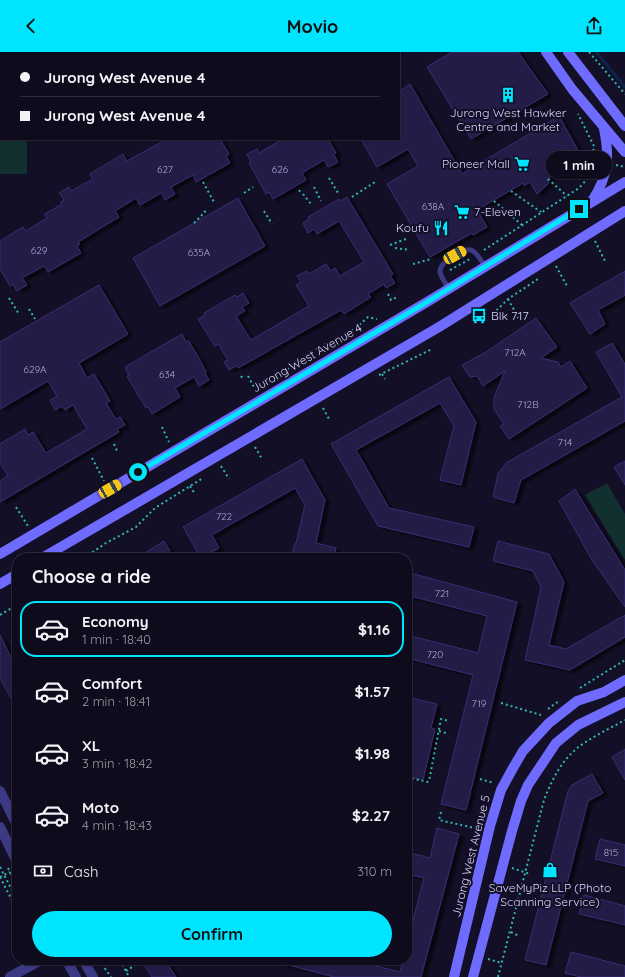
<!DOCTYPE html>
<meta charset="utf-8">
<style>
body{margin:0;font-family:Quicksand,sans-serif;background:#1c1929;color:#f1f3f6;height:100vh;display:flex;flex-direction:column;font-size:15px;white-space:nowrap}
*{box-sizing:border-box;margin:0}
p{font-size:13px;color:#9b9ba3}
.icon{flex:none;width:22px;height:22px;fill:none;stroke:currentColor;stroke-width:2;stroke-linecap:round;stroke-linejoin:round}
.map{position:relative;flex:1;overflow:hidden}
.sheet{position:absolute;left:12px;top:501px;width:400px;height:412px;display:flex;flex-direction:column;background:#0e0b1c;border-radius:16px;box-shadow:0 1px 3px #0004,0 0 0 1px #2e2b3b}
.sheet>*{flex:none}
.hud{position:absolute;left:0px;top:0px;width:400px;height:88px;box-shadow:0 1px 3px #0004,0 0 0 1px #2e2b3b;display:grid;align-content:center;height:88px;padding:0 20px;background:#0e0b1c}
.end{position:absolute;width:18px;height:18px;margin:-9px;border:5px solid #00e5ff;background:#111;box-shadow:0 0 0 2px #111}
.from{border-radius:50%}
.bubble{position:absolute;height:28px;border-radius:14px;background:#0e0b1c;box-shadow:0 1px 3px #0004,0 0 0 1px #2e2b3b;font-size:13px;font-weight:700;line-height:28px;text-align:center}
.car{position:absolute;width:12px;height:24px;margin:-12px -6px;border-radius:5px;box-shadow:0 0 3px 1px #0007;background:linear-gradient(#f5c518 24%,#345 0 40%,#f5c518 0 76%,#345 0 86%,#f5c518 0)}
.hud b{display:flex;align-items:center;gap:14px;height:38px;font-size:15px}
.hud b+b{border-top:1px solid #2e2b3b}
.hud i{width:10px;height:10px;background:#f1f3f6}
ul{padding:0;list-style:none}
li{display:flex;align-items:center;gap:12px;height:56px;margin:0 8px 6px;padding:0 12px;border:2px solid transparent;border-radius:16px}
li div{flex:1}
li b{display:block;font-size:15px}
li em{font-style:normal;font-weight:700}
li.on{border-color:#00e5ff}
li>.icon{width:36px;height:36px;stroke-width:1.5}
h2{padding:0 20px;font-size:18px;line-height:48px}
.pay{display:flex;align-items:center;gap:10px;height:44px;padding:0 20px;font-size:15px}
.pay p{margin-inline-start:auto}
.action{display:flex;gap:8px;margin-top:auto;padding:8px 20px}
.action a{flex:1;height:46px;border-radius:24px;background:#00e5ff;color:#111;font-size:16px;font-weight:700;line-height:46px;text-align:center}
header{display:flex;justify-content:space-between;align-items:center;height:52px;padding:0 20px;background:#00e5ff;color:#111;font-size:18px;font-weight:700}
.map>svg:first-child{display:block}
.green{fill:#12302f}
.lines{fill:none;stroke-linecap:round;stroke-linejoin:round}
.stream{stroke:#0c2248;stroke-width:3.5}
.building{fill:#241b47;stroke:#3b2d73;filter:url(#shadow)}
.path{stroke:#2fb8b0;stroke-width:2;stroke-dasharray:2 3;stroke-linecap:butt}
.lane{stroke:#3d3a85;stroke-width:5}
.street{stroke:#3d3a85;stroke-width:10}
.secondary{stroke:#6f6bff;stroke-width:10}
.route{stroke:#00e5ff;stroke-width:5}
.labels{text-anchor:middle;stroke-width:4;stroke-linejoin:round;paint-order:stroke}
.number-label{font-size:10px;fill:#aca6d1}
.poi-label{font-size:12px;fill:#d9d4ff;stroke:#130f26}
.street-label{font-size:12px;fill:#d9d4ff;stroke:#130f26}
</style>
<header><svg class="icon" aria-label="back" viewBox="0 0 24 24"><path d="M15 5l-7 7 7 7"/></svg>Movio<svg class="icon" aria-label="share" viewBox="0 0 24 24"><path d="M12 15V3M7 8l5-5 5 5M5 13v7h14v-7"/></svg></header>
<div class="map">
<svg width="625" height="925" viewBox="0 0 625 925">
<defs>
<filter id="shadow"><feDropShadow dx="4.5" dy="2.5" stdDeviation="1" flood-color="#0009"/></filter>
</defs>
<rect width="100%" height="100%" fill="#130f26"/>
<!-- green -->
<path class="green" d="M0,69L1,87H27V122H0Z
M607,431L625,462V508L585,443Z"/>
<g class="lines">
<!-- stream -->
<path class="stream" d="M596,0L625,35"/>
</g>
<!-- building -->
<path class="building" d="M452,0H518L548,42L471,87L427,15Z
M410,32L462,122L559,64L579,100L547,128L549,131L537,142L530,130L524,134L523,131L477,158L487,175L473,183L472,181L430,205L387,132L418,114L408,97L377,115L361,87H399V45L403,43L400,39Z
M167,87H220L229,102L226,104L230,111L196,130L193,123L189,125L171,135L175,142L165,148L161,141L140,153L136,146L115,159L119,165L78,190L80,192L77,194L81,201L48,220L44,214L22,226L27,233L17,239L13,232L10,234L0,217V189L23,175L26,179L47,166L45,162L62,152L61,150L64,148L59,141L69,135L71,139L93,127L90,122L123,102L127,109Z
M283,87H328L336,101L334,103L338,110L328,115L324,108L302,121L306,128L273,147L269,140L266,142L249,111L251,110L247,102L257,97L259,101Z
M347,145L393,222L390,224L395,231L386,236L384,232L368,242L371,245L344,262L341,258L238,316L236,314L229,318L224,310L228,308L218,292L215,294L198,267L205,263L204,261L235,243L237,245L243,241L249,251L242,255L245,259L236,264L251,288L309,254L296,233L301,230L297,224L307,219L309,222L326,212L331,219L335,216L340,224L364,210L339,169L317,182L314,177L308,181L303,171L309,167L308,165L339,147L340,149Z
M238,146L265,194L160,254L133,206Z
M625,219V243L598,258L605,272L590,282L570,251Z
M99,233L128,282L79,311L87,326L94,322L110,349L106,351L116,367L120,365L125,373L117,377L119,380L0,450V429L8,424L0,411V392L25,377L28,383L33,380L46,401L87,377L73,353L65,358L62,354L55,358L50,348L57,344L48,329L0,357V290Z
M536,266L557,295L541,306L558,310L561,315L570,309L587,336L509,387L500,374L504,372L494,357V346L505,319L483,334L477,324L470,325L462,313L486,300Z
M182,282L186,290L188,288L199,306L206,320L205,321L209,328L199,334L194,325L175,336L180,345L152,362L148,355L146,356L135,338L127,324L129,323L125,315Z
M612,291L625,312V369L521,428L514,451L493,445L498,422L506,411L622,345L596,300Z
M449,325L476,370L461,433L440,428L454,374L440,351L356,398L389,456L474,475L469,495L378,474L331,392Z
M302,407L325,448L316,491L336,496L334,506H291L295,491H296L305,453L295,436L212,483L219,496L201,506L183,475Z
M625,409V433L614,415Z
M575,437L625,518V555L592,508L559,449Z
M164,489L170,499L163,506H137Z
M498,489L549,502L564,530L549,593L566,597L625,563V585L570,618L525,608L541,535L533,519L493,509Z
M407,520L517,550L466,758L441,752L473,623L407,606V583L478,601L487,564L407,543Z
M0,583L17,618V657L0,626Z
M407,645L437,652L431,676L435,677L423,728L407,724Z
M625,697V728L612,705Z
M592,722L603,741L588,749L546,913L525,908L568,739L572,733Z
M437,776L459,782L421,925H334L281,911V908H352L400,920L403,908H407V892L424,826L407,822V800L430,806Z
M600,787L625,793V814L595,807Z
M584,843L625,854V873L579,862Z
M571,900L625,914V925H581L565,921Z
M141,908H165L176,925H152Z"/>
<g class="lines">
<!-- path -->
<path class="path" d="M589,0L625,42
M616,113L625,115
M329,126L338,141
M548,127L567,144
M203,130L214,150
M314,135L321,149
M299,138L302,142
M511,139L541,160
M244,141L253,135
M303,142L311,152
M352,145L375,130
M494,149L522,173
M264,159L272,172
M194,171L205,160L203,156
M595,189L606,211
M390,193L406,187
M395,196L410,198
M484,198L579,136L590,124L594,94L578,62
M413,212L431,207
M556,214L567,234
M450,218L470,207
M388,242L391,248L397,245
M9,246L19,262
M508,247L519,267
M29,257L35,267
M493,262L508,247L538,227
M382,322L385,327
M379,323L432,297
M241,324L243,327
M248,324L256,339
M271,329L313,299L356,276L368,265L377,267
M323,356L329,367
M162,375L169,390
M114,392L118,401
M255,395L262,407
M92,406L104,429
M221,414L229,427
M190,434L195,442
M16,455L28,474
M84,506L106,491L136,475L155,456L203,426
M0,563L17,553
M580,636L625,608
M501,651L541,663
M548,657L559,649
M439,679L446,681
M407,725L427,730L429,729L441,667L449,669
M480,727L494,731
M441,760L439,768L479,777
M0,815L17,848
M8,816L17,835
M512,816L530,822
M0,825L17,858
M0,825L10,820
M511,880L519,884
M488,907L502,911
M99,908L111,925
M120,908L129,925
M126,919L140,910
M498,925L544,748C551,730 560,711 575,698C589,686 609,677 625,668"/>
<!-- lane -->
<path class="lane" d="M449,237C446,232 441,225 440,220C439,210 463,196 471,198C477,200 482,210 485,215"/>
<!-- street -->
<path class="street" d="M0,739L17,773
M0,775L17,810
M66,908L76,925
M83,908L93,925
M10,925L41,908"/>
<!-- secondary -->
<path class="secondary" d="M546,0L572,37L625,100
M568,0L625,74
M592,149C608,125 610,105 604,77
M0,502L427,250L625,130
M42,506L439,275L625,159
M0,532L17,522
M454,925L490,774L501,738L513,716L523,699L549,671L577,649L604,640L625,628
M473,925L512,779L521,749L528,733L556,691L578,673L625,650"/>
</g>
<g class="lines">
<!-- route -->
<path class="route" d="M138,420L427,250L579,157"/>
</g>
<!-- icons -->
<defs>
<symbol id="building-bare" viewBox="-9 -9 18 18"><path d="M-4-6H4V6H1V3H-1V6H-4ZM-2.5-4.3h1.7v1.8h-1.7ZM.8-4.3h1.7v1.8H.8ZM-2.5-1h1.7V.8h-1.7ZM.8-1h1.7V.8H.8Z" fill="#00e5ff" stroke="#130f26" stroke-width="2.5" paint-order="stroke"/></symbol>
<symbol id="supermarket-bare" viewBox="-9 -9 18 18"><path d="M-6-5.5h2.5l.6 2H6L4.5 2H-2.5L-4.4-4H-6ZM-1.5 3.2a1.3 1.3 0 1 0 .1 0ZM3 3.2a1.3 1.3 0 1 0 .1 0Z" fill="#00e5ff" stroke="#130f26" stroke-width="2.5" paint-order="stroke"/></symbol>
<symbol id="restaurant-bare" viewBox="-9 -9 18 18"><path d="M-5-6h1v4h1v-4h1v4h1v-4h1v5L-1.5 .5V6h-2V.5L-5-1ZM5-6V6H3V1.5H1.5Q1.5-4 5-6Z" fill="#00e5ff" stroke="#130f26" stroke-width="2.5" paint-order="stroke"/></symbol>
<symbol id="bus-bare" viewBox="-9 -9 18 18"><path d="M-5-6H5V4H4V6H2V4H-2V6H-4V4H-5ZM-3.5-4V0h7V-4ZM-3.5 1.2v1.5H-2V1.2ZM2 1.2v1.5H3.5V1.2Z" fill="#00e5ff" stroke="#130f26" stroke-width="2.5" paint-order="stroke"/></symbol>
<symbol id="shop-bare" viewBox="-9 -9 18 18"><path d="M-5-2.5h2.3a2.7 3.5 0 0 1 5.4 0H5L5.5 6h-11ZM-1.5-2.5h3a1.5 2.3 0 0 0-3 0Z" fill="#00e5ff" stroke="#130f26" stroke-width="2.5" paint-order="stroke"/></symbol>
</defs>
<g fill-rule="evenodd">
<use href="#building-bare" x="497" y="32" width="22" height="22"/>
<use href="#supermarket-bare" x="511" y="101" width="22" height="22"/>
<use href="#supermarket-bare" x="451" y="149" width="22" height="22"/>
<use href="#restaurant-bare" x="430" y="165" width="22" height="22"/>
<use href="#bus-bare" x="468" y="253" width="22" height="22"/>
<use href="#shop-bare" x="539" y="807" width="22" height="22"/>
</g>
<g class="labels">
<!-- number labels -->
<g class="number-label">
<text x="165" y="121">627</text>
<text x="280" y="121">626</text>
<text x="433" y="158">638A</text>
<text x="39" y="202">629</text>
<text x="199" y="204">635A</text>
<text x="515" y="304">712A</text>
<text x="35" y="321">629A</text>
<text x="167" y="326">634</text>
<text x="528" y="356">712B</text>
<text x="565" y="394">714</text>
<text x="224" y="468">722</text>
<text x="442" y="545">721</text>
<text x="435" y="606">720</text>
<text x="479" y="655">719</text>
<text x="611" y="804">815</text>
</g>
<!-- poi labels -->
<g class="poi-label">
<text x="508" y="65">Jurong West Hawker<tspan x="508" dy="14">Centre and Market</tspan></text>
<text x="510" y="116" text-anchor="end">Pioneer Mall</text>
<text x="474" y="164" text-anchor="start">7-Eleven</text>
<text x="429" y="180" text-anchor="end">Koufu</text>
<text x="491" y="268" text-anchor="start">Blk 717</text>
<text x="550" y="840">SaveMyPiz LLP (Photo<tspan x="550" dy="14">Scanning Service)</tspan></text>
</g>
<!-- street labels -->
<g class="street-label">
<text transform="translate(307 306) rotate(-30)" y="4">Jurong West Avenue 4</text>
<text transform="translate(471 804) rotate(-76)" y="4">Jurong West Avenue 5</text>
</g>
</g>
</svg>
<i class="end from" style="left:138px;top:420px"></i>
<i class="end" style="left:579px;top:157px"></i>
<div class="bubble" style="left:546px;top:99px;width:66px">1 min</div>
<i class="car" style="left:455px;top:203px;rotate:61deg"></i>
<i class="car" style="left:110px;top:437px;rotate:60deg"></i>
<div class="hud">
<b><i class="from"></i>Jurong West Avenue 4</b>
<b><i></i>Jurong West Avenue 4</b>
</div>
<section class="sheet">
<h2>Choose a ride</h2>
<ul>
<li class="on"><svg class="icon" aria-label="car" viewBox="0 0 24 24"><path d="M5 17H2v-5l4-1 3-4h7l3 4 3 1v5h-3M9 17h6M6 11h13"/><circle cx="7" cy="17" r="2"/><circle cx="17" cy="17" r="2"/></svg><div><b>Economy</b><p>1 min · 18:40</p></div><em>$1.16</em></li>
<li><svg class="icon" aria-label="car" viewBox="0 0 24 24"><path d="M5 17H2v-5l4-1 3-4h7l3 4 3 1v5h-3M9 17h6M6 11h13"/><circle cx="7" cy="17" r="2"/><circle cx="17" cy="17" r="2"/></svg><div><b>Comfort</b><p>2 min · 18:41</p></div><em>$1.57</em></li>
<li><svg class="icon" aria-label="car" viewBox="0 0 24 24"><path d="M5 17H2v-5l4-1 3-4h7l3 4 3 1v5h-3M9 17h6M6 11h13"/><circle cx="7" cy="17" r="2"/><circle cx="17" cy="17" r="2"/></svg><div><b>XL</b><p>3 min · 18:42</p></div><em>$1.98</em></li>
<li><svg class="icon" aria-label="car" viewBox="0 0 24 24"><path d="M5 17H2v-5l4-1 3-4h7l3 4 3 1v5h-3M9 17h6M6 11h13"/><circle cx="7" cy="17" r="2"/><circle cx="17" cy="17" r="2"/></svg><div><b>Moto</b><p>4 min · 18:43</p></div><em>$2.27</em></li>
</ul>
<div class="pay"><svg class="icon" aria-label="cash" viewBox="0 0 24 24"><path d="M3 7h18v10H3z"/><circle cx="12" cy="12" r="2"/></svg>Cash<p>310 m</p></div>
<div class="action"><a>Confirm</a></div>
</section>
</div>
